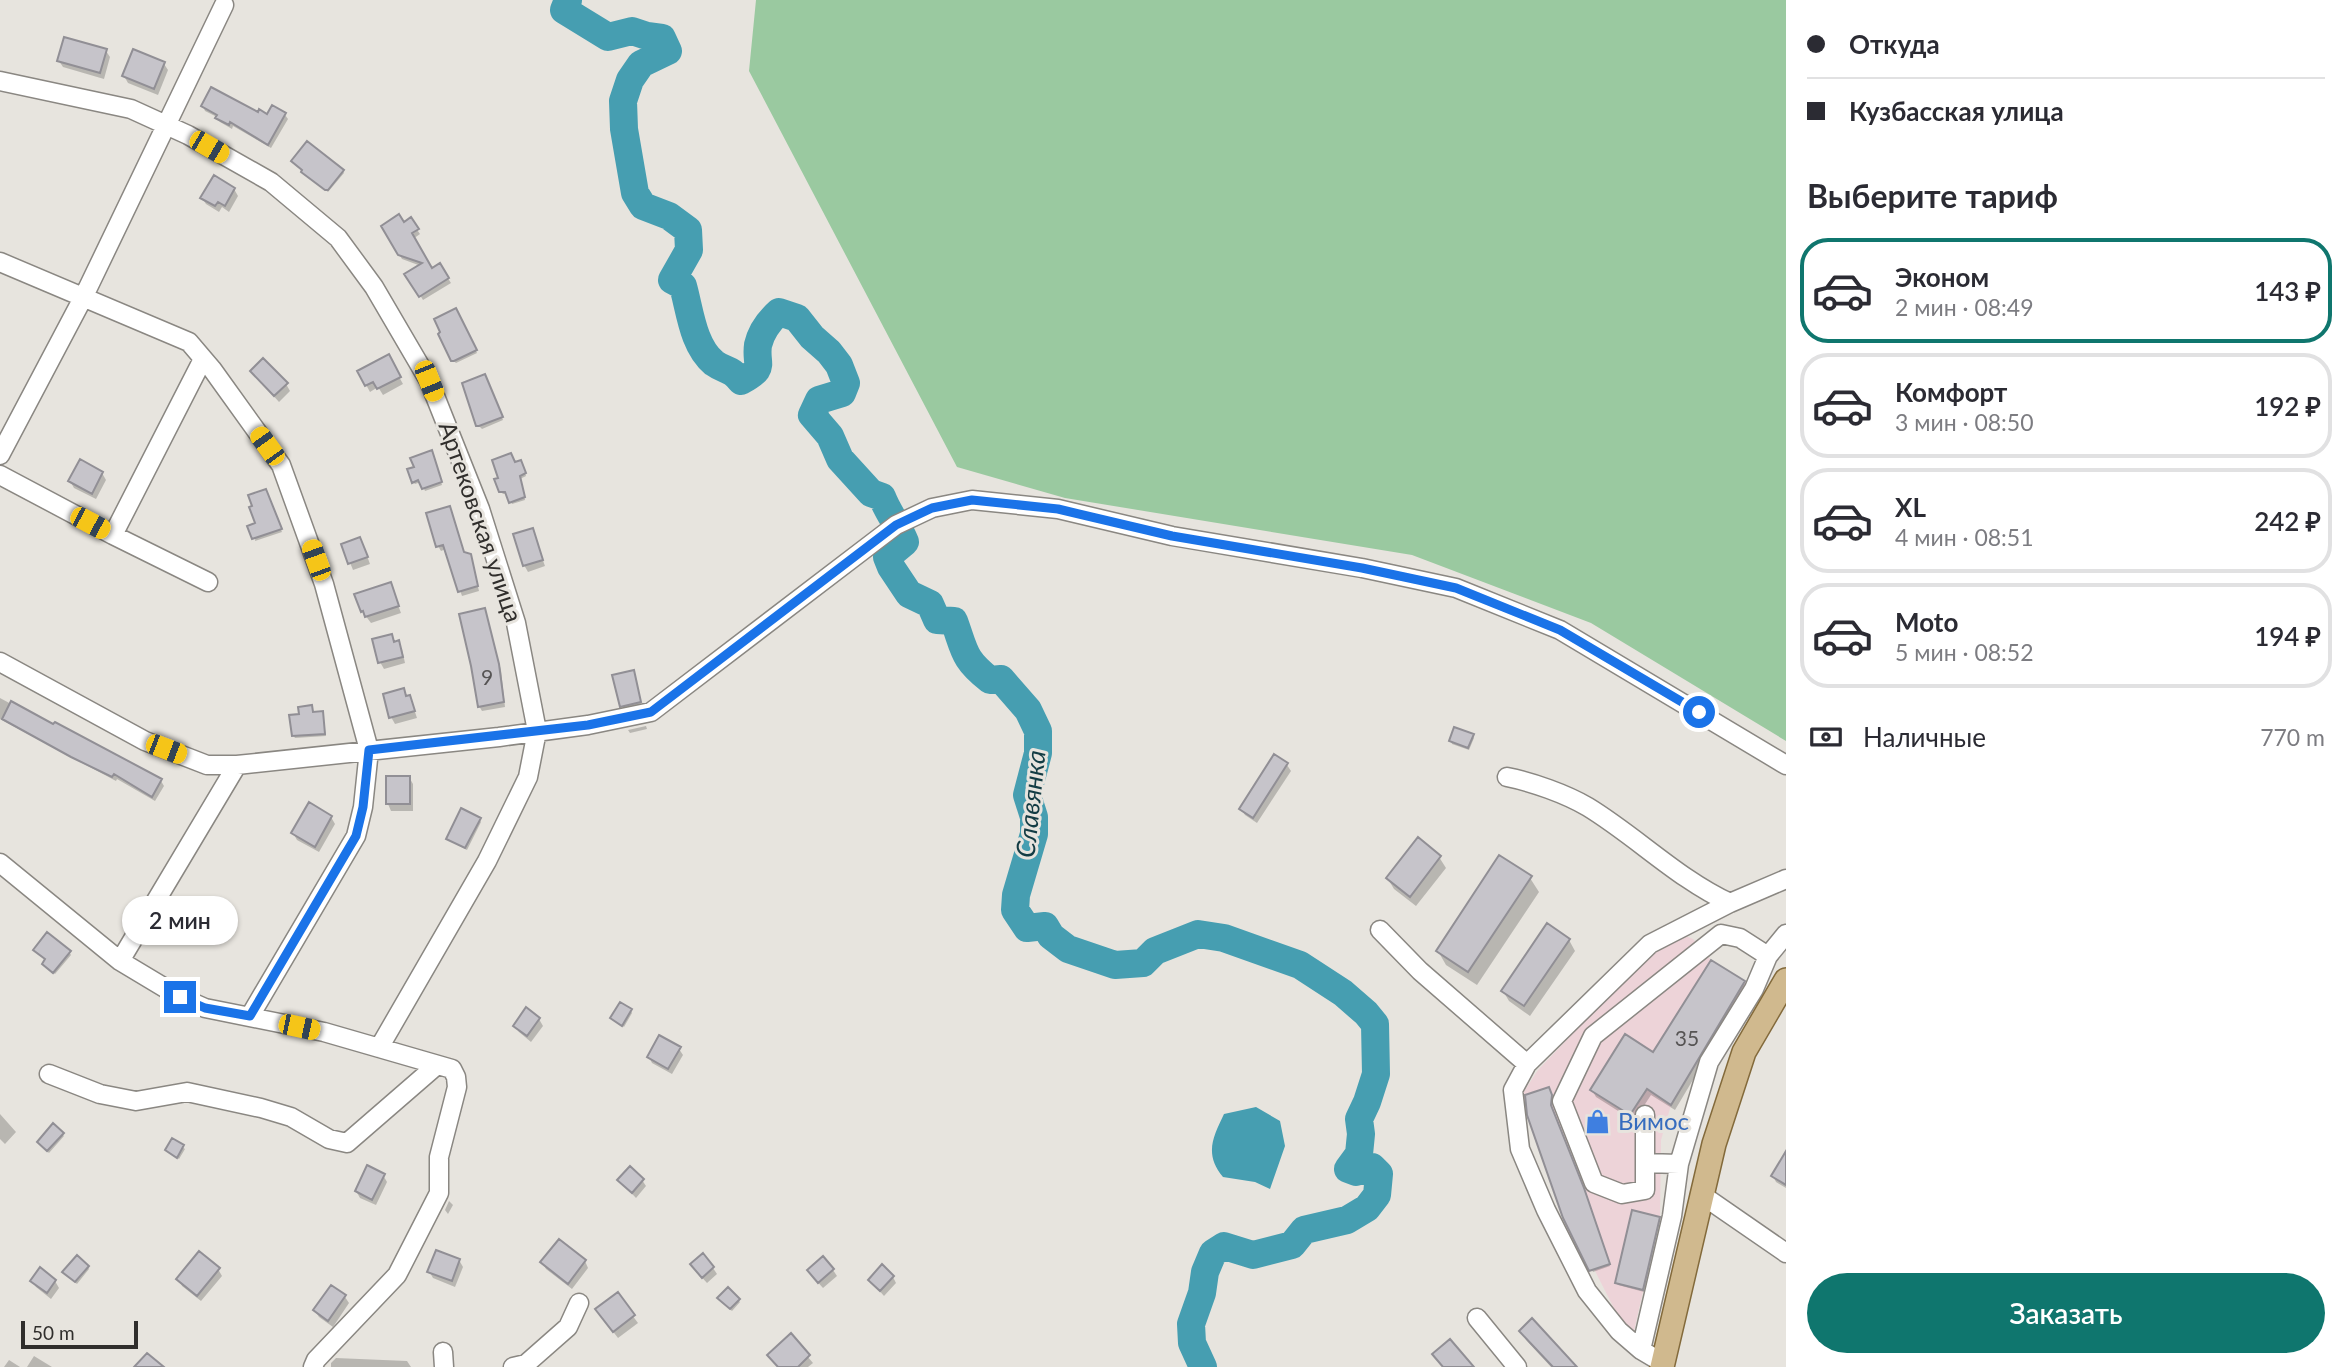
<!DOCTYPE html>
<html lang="ru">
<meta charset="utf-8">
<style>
body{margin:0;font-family:Lato,sans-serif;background:#f2f2f3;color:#2b2b33;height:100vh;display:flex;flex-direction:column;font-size:26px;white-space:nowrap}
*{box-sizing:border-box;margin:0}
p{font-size:23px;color:#7c7c81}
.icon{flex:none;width:38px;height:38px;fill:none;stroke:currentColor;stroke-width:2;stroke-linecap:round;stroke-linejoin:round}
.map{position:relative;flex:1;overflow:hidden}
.drawer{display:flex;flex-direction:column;background:#fff;width:560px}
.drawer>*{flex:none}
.hud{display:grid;align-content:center;height:154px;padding:0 21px;background:#fff}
.scale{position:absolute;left:21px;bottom:18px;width:117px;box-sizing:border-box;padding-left:7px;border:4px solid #302e2c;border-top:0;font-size:19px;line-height:24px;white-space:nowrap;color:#302e2c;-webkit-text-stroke:5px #e7e4de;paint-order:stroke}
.end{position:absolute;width:32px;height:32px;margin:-16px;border:9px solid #1a73e8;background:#fff;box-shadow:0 0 0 4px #fff}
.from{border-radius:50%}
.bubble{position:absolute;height:49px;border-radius:24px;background:#fff;box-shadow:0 2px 5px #0004;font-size:23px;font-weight:600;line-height:49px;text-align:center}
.car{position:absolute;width:21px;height:42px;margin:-21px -10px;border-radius:9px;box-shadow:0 0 5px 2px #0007;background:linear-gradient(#f5c518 24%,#345 0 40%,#f5c518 0 76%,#345 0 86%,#f5c518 0)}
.hud b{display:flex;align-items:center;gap:24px;height:66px;font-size:26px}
.hud b+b{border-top:2px solid #e1e1e2}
.hud i{width:18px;height:18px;background:#2b2b33}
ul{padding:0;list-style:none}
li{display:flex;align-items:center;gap:21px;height:105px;margin:0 14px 10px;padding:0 7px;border:4px solid #e1e1e2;border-radius:28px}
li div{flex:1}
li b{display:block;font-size:26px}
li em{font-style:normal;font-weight:600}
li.selected{border-color:#0f766e}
li>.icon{width:63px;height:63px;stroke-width:1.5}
h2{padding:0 21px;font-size:32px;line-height:84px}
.pay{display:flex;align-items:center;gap:18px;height:77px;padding:0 21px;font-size:26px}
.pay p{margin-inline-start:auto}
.action{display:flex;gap:14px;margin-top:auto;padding:14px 21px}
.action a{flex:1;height:80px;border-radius:42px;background:#0f766e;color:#fff;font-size:28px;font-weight:600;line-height:80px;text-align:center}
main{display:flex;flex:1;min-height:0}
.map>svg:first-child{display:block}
.commercial{fill:#edd3d8}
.green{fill:#9ac9a0}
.water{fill:#469eb1}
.shadow{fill:#0003}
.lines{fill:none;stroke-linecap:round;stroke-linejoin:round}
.river{stroke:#469eb1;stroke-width:28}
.building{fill:#c6c4ca;stroke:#918f95;stroke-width:2}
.minor-casing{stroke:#8a8782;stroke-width:21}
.major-casing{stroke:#836a3b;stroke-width:26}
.minor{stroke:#fff;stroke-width:18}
.major{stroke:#d0b98e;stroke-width:23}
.route{stroke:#1a73e8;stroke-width:9}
.labels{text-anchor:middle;stroke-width:6;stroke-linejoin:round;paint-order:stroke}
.number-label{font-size:21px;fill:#565454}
.street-label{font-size:24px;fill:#302e2c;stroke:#e7e4de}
.shop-label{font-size:24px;fill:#366cbe;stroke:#e7e4de;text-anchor:start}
.water-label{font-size:26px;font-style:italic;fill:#133c44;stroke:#e7e4de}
</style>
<main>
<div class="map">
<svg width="1786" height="1367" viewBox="0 0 1786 1367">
<rect width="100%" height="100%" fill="#e7e4de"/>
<!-- commercial -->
<path class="commercial" d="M1681,934L1693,939L1711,960L1747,983L1671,1105L1661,1140L1660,1217L1634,1331L1621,1322L1594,1269L1582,1273L1521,1096L1538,1070L1647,956Z"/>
<!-- green -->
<path class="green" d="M756,0H1786V741L1591,623L1412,555L1065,498L957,467L749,71Z"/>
<!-- water -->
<path class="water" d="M1256,1107L1280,1121L1285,1146L1270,1189L1255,1182L1223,1177C1204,1154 1213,1137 1224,1114Z"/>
<!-- shadow -->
<path class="shadow" d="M106,51L110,57L104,79L63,67L59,61Z
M164,64L168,70L158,95L128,83L124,76Z
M203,106L267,116L272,107L285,115L288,119L271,148L233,126L232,129L220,122L217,117L205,111Z
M343,171L344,173L328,192L303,172Z
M234,189L238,196L229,212L222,207L219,212L206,204L202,198Z
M410,220L420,234L413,239L431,270L440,266L451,283L423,300L407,274L421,266L402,259L383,227L404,224Z
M455,311L477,353L456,363L453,360Z
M388,357L403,384L383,395L378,387L370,392L359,372Z
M252,372L286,384L290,391L279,402Z
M486,379L503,420L482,429L478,425Z
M433,454L442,485L425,491L421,482L415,484L413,482Z
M515,464L522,465L526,476L520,479L525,500L512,504L508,494H503L501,492Z
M102,473L106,480L96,499L74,488L70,481Z
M266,494L282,532L255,541L257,524Z
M428,514L464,554L470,555L479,591L462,596L446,549L441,551L438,546Z
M532,530L545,566L528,572L524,565Z
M343,545H363L370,564L353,570Z
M390,584L401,613L371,623L362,611Z
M486,615L501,670L505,707L482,711L479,706Z
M391,636L402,649L405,663L384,669L380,662Z
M634,675L641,705L624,709L622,706Z
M410,697L417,718L395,724L391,717Z
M0,698L54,727L56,724L161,781L164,786L155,801L117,779L116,781L0,719Z
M313,714L323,716L326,736L295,738L293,735Z
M646,726L647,729L630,733L628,730Z
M1472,735L1474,738L1469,750L1452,744L1451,741Z
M1287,765L1291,771L1257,823L1245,815L1241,809Z
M409,777L413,784V811H391L388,804L387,778Z
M331,817L335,824L319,852L297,840L293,833Z
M479,819L481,822L467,850L450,841L448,839Z
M1439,857L1446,868L1416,906L1394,889L1388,879Z
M1530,878L1539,892L1477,985L1446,965L1438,951Z
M1569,940L1575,951L1530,1016L1509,1001L1503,991Z
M69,952L71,955L55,974L45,966L47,960L37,953Z
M1744,983L1747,989L1675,1110L1651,1095L1634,1121L1596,1097L1592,1090L1654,1054Z
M631,1011L632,1013L624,1027L612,1018Z
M539,1019L543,1026L531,1042L519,1032L515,1026Z
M679,1049L683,1055L672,1074L652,1063L649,1057Z
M1550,1091L1553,1099L1552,1109L1585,1193L1610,1266L1593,1272L1565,1218L1529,1115Z
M0,1114L16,1132L5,1144L0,1139Z
M62,1134L64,1136L49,1153L40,1145Z
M173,1140L185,1149L179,1159L167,1150Z
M1783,1160L1786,1162V1188L1776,1182L1773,1176Z
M383,1175L387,1182L376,1205L360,1198L356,1191Z
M619,1180H642L646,1186L636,1198Z
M449,1201L453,1205L448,1214L445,1210Z
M1659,1219L1660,1221L1644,1292L1618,1285L1616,1283Z
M459,1260L463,1267L455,1287L433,1278L429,1271Z
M585,1261L588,1268L572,1289L546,1269L542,1262Z
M88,1267L89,1269L77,1284L66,1275Z
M713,1268L717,1274L707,1283L696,1271Z
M218,1269L222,1276L201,1301L182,1286L179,1279Z
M833,1270L837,1276L823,1288L813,1277Z
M893,1277L896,1283L884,1296L870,1280Z
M32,1281H55L59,1288L51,1299L36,1287Z
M617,1295L638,1323L618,1338L601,1316Z
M345,1297L349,1303L333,1327L319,1317L315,1311Z
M738,1300L740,1302L732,1311L721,1301Z
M1521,1331L1575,1367H1551L1527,1341Z
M790,1336L813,1363L808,1367H778L769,1355Z
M34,1356L52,1367H27Z
M336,1358L407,1361L411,1367H331V1363Z
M9,1360L20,1367H4Z"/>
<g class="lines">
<!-- river -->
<path class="river" d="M568,0L564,10L608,37L632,31L647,36L662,38L668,51L641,64L630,80L623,101L624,129L635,193L643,206L669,216L688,230L689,250L672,280L683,286C690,311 693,346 714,363C725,371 731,368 741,381C767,367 755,366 758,345C761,332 770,320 779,312L797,318L812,337L829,352L839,365L846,383L842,393L819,400L812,415L830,436L840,459L871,493L882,497C888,513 899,526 905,542L887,557L891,567L909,594L930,604L937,620L954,621C965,651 963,659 990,680L1001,679L1028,710L1038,731V753L1027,795L1034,817V834L1016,895L1015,910L1027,928L1045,926L1051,936L1068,949L1115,965L1143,963L1155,951L1198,934L1224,938L1300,965L1343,993L1366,1013L1375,1024L1376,1074L1367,1102L1359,1119L1361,1134L1359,1154L1348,1169L1356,1172L1372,1167L1379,1174L1377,1195L1367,1208L1347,1220L1304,1230L1292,1245L1253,1255L1224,1246L1213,1253L1205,1272L1202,1293L1191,1324L1192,1343L1203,1367"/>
</g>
<!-- building -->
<path class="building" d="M64,37L107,49L100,73L57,61Z
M133,49L165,62L154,89L122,76Z
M211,87L258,112L259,109L267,114L272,105L286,113L268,145L230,122L229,125L215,118L217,115L201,106Z
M307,141L344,170L328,190H325L301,172L302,170L291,161Z
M214,175L235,188L225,206L218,202L215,206L200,198Z
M399,214L404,222L411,217L419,229L412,233L432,268L440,263L449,278L419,297L404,274L422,263L398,255L381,226Z
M456,308L477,350L454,361H451L438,334L440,332L434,319Z
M389,354L401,377L377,389L373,382L365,386L357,371Z
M263,358L288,383L274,396L250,371Z
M485,374L503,417L479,426H476L462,383Z
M432,450L442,482L422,489L418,480L412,483L407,469L414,467L410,458Z
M511,453L515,462L521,460L526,473L520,476L525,497L509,503L505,492H499L494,479L498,478L492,460Z
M80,459L103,472L92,494L68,481Z
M266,489L282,529L252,539L247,526L255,523L249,507L252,506L248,495Z
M450,506L464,552L471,554L478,586L458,592L443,545L436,547L426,513Z
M533,528L543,560L523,566L513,534Z
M360,537L368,557L348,564L341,544Z
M391,582L399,606L365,617L363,611L361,612L354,594Z
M485,608L499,664L504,702L478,707L471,666L459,614Z
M392,634L394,642L399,640L403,657L378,663L372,639Z
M634,670L641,702L620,707L612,675Z
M404,688L406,696L410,695L415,711L389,718L383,694Z
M11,701L53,724L55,722L162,779L152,797L114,774L112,777L71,757L2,719Z
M312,705L313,712L323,711L325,734L292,736L289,715L299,714L298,707Z
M1454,727L1474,734L1468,748L1449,741Z
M1274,754L1288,763L1253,818L1239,809Z
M386,776H410V804H386Z
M309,802L332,816L315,847L291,833Z
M461,808L481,818L465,848L446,839Z
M1418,837L1441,856L1410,897L1386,878Z
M1499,855L1532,876L1468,972L1436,951Z
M1547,923L1570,939L1524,1006L1501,991Z
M47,932L71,951L53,973L42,964L45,959L33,950Z
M1711,960L1745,981L1671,1105L1647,1089L1630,1115L1590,1090L1625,1034L1653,1052Z
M620,1002L632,1009L622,1026L610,1018Z
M526,1007L540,1018L527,1036L513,1026Z
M659,1035L681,1047L668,1069L647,1057Z
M1549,1087L1552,1095L1551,1105L1584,1188L1610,1264L1589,1271L1563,1218L1527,1115L1525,1095Z
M53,1123L64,1133L47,1151L37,1142Z
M172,1138L184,1145L177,1158L165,1150Z
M1786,1151V1185L1771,1176Z
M367,1165L385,1174L372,1200L355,1191Z
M630,1166L644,1179L632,1193L617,1180Z
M1632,1210L1660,1217L1643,1290L1615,1283Z
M559,1239L586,1260L568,1284L540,1262Z
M436,1250L460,1259L452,1281L427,1272Z
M199,1251L220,1268L197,1296L176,1279Z
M703,1253L714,1267L702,1278L690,1264Z
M77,1255L89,1266L75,1282L62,1272Z
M823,1256L834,1269L818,1283L807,1270Z
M882,1264L894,1276L880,1291L868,1280Z
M40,1267L56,1280L47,1293L30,1281Z
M331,1285L346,1295L328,1321L313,1310Z
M728,1287L740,1299L730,1309L717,1298Z
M618,1292L635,1315L613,1332L595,1309Z
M1532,1318L1577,1367H1553L1519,1331Z
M791,1333L810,1355L798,1367H778L767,1355Z
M1450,1339L1474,1367H1443L1432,1354Z
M147,1353L164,1367H134Z"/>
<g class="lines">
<defs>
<path id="minor" d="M0,81L131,109L188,135L271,182L338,238L374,287L429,381L480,509L516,623L537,731L528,777L487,861L379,1048
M0,262L189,342L212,369L281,465L324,584L369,750L363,807L356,836L250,1016
M0,455L84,296L224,5
M0,475L113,535L208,582
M113,535L203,359
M0,662L145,741L207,765H237L499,737L588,725L651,712L896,525L932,508L972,500L1058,509L1172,536L1362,568L1456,588L1560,630L1786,765
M1507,777C1532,782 1566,794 1588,807C1637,837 1678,879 1730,903
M0,863L120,961L180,997L205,1008L324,1032L452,1069L456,1077L457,1087L439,1157V1193L397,1275L316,1360L313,1367
M1380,930L1420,971L1527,1064
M120,961L237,765
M49,1074L100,1094L136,1101L187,1092L261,1108L291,1117L329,1139L347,1143L437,1065
M1645,1115V1190L1622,1194L1594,1183L1562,1101L1593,1036L1721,934L1740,938L1768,956
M1645,1163L1679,1164
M1702,1195L1786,1253
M1477,1318L1517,1367
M1641,1350L1672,1216L1679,1164L1709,1062L1754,989L1768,956L1786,934
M443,1352L444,1367
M1663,1363L1641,1350L1619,1331L1587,1291L1546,1210L1520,1149L1513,1090L1527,1064L1650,944L1730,903L1786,879
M513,1367L526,1364L568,1327L579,1303"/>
<path id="major" d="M1662,1367L1714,1144L1744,1052L1786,980"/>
</defs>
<!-- minor casing -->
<use href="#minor" class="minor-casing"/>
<!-- major casing -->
<use href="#major" class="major-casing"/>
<!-- minor -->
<use href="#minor" class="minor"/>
<!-- major -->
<use href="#major" class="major"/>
</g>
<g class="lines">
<!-- route -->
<path class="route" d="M180,997L205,1008L250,1016L356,836L363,807L369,750L588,725L651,712L896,525L932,508L972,500L1058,509L1172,536L1362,568L1456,588L1560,630L1699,712"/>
</g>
<!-- icons -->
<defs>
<symbol id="shop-bare" viewBox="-9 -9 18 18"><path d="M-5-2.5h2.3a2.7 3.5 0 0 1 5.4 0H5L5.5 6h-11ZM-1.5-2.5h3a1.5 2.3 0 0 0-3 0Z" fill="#3f7fe0" stroke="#e7e4de" stroke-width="2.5" paint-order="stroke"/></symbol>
</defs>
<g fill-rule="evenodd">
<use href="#shop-bare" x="1580" y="1104" width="35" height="35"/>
</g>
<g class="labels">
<!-- number labels -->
<g class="number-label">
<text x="487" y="685">9</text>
<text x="1687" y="1046">35</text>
</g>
<!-- street labels -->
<g class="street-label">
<text transform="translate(480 522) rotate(71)" y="8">Артековская улица</text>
</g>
<!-- shop labels -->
<g class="shop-label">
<text x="1618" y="1130">Вимос</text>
</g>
<!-- water labels -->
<g class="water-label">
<text transform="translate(1031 804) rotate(-84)" y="9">Славянка</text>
</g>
</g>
</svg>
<div class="scale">50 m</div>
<i class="end from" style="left:1699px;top:712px"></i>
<i class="end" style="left:180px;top:997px"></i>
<div class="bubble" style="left:122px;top:896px;width:116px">2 мин</div>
<i class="car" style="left:209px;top:147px;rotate:120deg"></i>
<i class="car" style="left:429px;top:381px;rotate:158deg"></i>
<i class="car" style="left:267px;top:446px;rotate:324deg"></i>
<i class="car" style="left:90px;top:523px;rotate:118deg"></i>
<i class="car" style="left:316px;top:560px;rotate:340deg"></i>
<i class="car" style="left:166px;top:749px;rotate:111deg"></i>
<i class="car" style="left:299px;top:1027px;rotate:102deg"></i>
</div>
<section class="drawer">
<div class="hud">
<b><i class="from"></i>Откуда</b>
<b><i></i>Кузбасская улица</b>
</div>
<h2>Выберите тариф</h2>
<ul>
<li class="selected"><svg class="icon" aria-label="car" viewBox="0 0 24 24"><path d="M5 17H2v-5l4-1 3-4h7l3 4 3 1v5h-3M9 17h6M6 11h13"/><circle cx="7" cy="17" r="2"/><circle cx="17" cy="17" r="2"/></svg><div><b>Эконом</b><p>2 мин · 08:49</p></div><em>143 ₽</em></li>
<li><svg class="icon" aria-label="car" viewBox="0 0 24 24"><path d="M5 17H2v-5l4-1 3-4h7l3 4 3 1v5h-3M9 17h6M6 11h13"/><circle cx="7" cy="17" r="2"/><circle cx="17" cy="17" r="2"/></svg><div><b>Комфорт</b><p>3 мин · 08:50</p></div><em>192 ₽</em></li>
<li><svg class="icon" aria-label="car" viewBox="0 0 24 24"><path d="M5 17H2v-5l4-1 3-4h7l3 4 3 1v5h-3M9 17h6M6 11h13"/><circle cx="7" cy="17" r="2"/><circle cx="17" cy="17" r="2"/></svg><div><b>XL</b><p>4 мин · 08:51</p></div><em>242 ₽</em></li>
<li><svg class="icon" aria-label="car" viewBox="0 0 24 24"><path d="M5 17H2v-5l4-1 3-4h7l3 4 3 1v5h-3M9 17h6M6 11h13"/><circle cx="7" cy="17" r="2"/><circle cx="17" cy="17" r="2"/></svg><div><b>Moto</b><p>5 мин · 08:52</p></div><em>194 ₽</em></li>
</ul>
<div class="pay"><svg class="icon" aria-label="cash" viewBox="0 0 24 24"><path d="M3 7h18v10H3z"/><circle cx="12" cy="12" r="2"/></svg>Наличные<p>770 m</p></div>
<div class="action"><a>Заказать</a></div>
</section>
</main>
